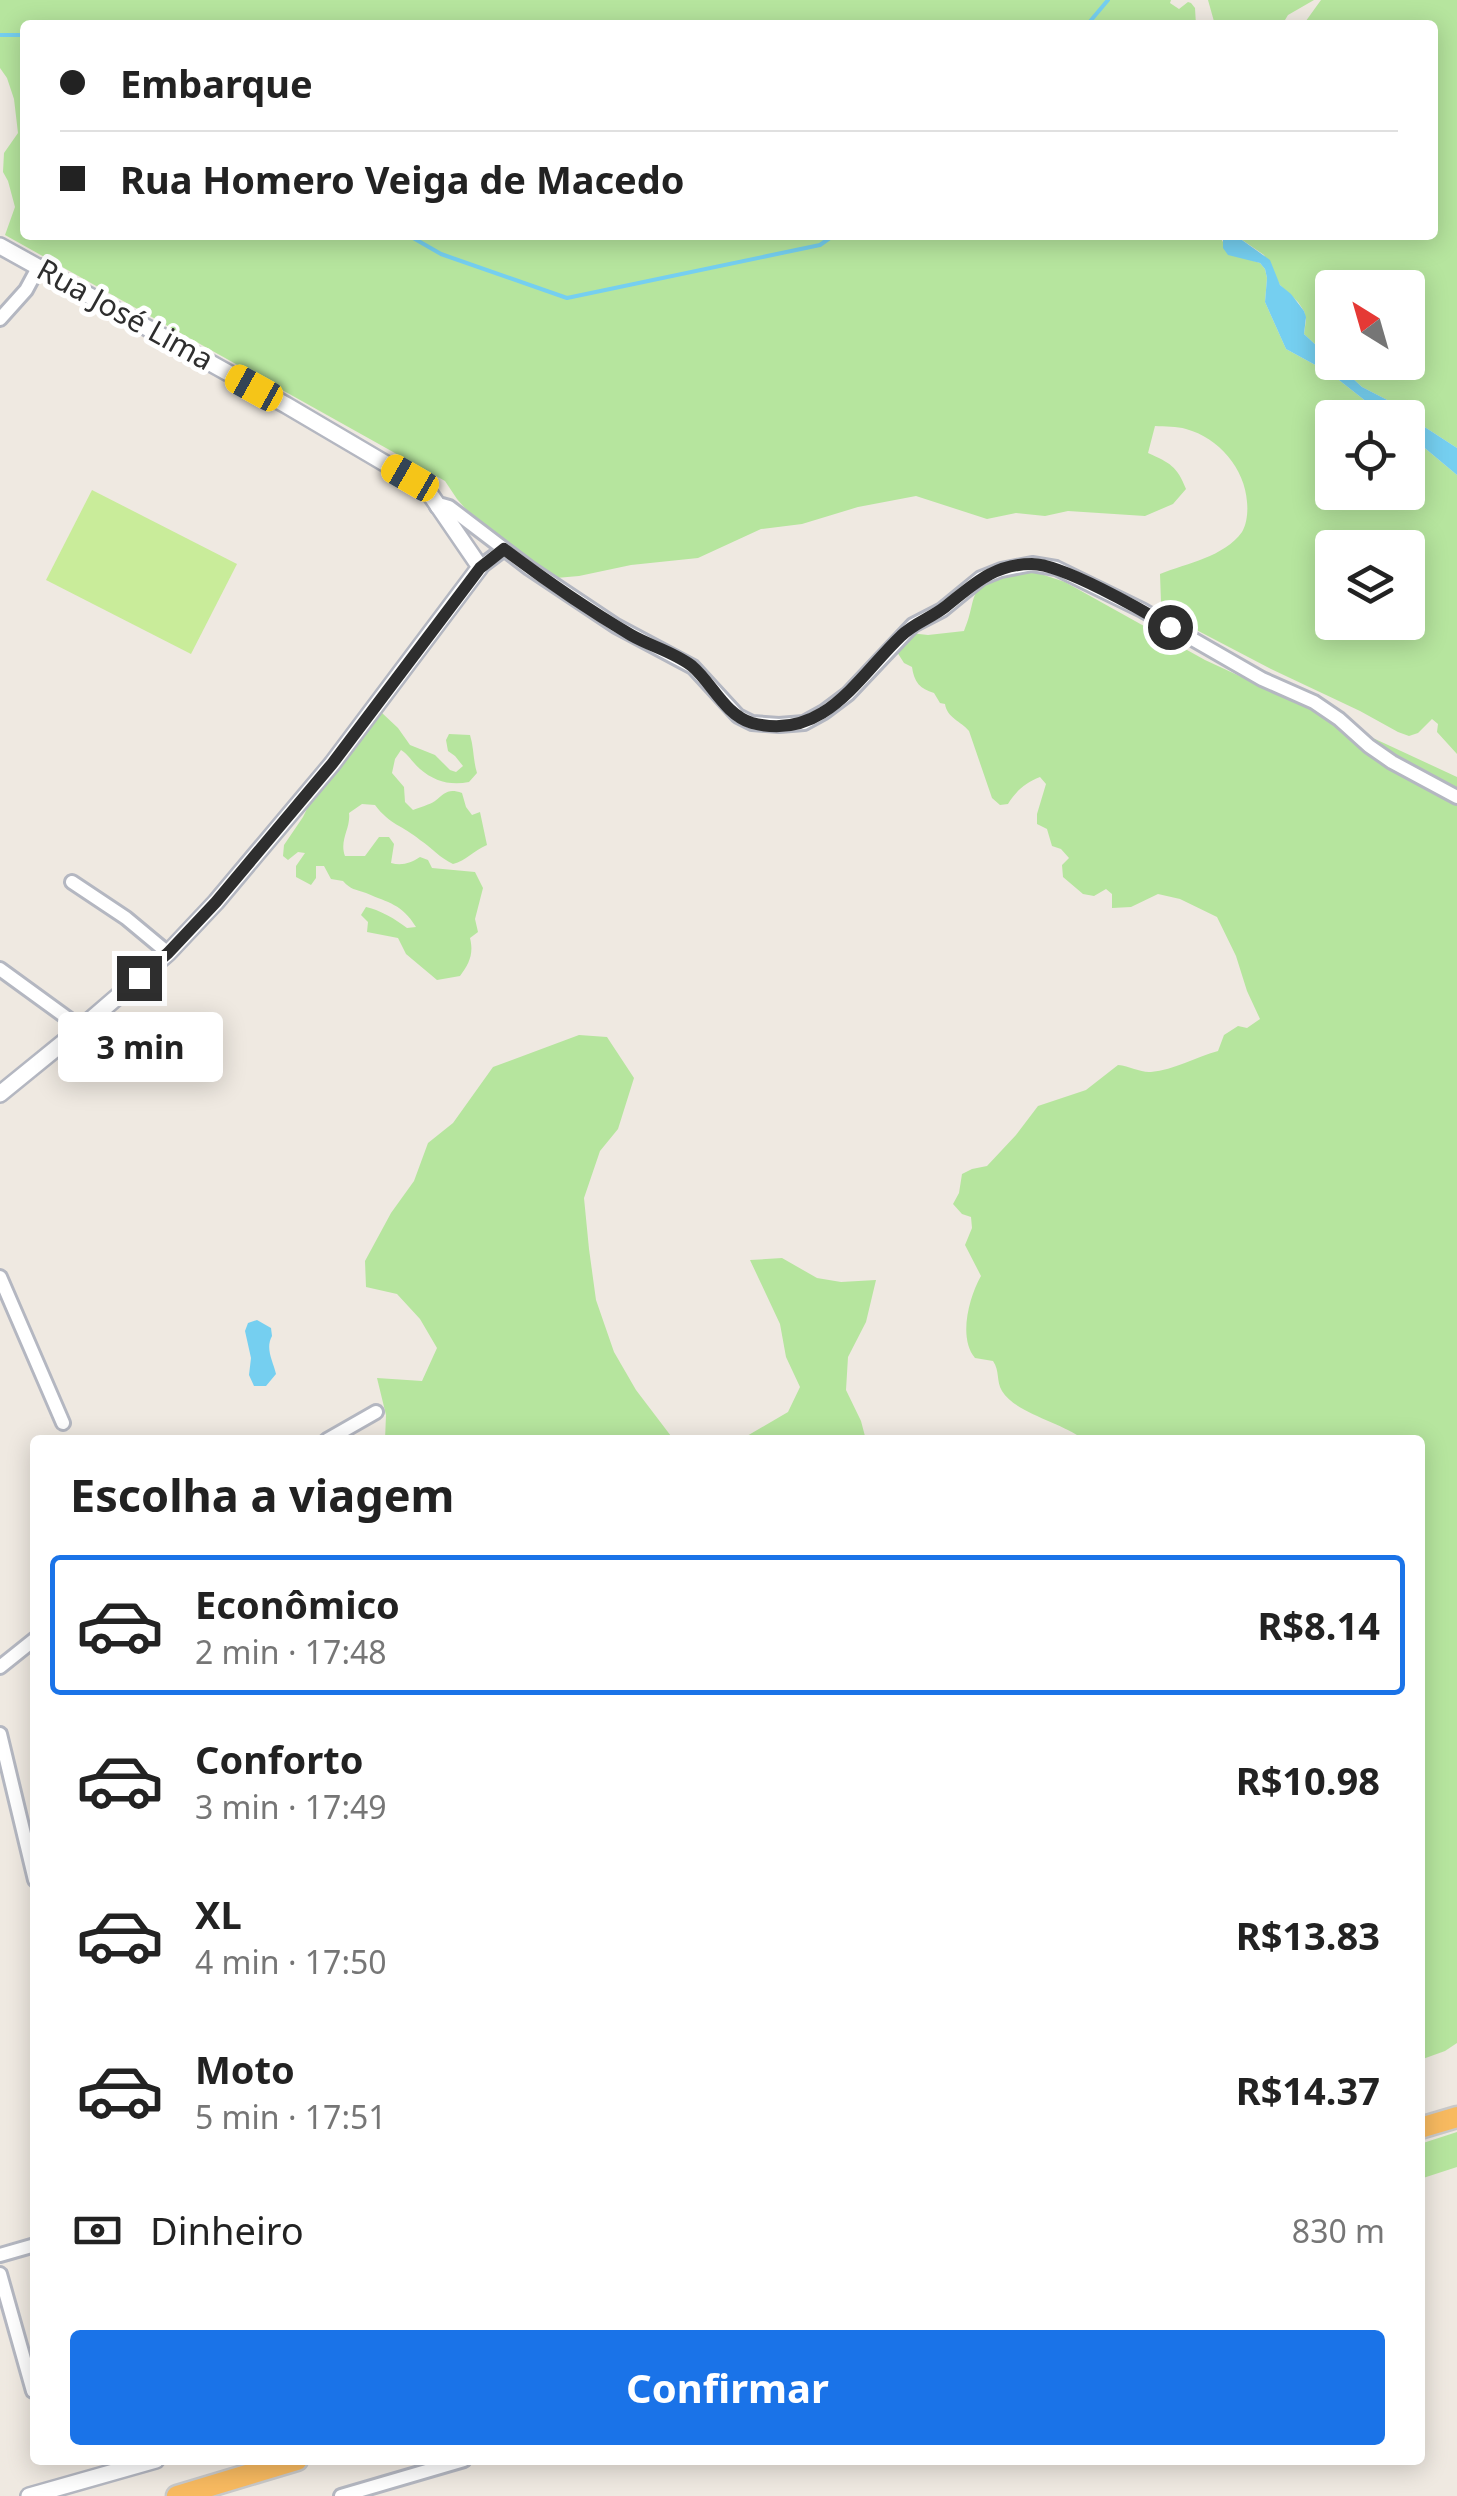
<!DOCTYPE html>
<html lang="pt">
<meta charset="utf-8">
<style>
body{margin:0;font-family:"Noto Sans",sans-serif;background:#f2f2f2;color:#222;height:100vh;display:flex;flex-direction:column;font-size:38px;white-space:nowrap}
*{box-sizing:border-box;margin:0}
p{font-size:32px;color:#767676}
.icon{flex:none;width:55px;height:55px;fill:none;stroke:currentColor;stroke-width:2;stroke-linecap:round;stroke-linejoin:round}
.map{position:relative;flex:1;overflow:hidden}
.sheet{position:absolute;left:30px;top:1435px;width:1395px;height:1030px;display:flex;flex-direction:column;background:#fff;border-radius:10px;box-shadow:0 5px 25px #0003}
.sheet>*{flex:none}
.hud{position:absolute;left:20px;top:20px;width:1418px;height:220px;border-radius:10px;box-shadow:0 5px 25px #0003;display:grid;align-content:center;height:220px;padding:0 40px;background:#fff}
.needle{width:65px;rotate:323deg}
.fabs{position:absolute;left:1315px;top:270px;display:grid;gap:20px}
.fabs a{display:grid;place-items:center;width:110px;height:110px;border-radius:10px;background:#fff;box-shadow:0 5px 25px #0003;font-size:50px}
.end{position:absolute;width:45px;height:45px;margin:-22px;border:12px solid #2e2e2e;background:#fff;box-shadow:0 0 0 5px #fff}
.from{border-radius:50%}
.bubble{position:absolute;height:70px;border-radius:10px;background:#fff;box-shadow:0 5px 25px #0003;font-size:32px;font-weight:700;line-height:70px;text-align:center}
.car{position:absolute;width:30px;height:60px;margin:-30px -15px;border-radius:12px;box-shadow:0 0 8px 2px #0007;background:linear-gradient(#f5c518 24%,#345 0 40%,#f5c518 0 76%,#345 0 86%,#f5c518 0)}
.hud b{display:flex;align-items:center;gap:35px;height:95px;font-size:38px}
.hud b+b{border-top:2px solid #e0e0e0}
.hud i{width:25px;height:25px;background:#222}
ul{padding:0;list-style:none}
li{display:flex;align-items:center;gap:30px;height:140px;margin:0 20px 15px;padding:0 20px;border:5px solid transparent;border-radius:10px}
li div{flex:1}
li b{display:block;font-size:38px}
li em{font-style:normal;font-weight:700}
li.current{border-color:#1a73e8}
li>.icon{width:90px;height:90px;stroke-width:1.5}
h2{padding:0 40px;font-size:45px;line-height:120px}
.pay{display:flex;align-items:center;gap:25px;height:110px;padding:0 40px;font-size:38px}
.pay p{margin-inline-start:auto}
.action{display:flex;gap:20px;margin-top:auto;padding:20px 40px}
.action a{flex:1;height:115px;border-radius:10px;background:#1a73e8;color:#fff;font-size:40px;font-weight:700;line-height:115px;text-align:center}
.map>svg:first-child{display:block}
.green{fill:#b6e59e;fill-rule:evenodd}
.pitch{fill:#c9ec9a}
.water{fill:#75cff0}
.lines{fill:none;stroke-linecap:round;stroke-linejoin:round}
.stream{stroke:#75cff0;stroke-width:4}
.minor-casing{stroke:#b4b7c1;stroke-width:18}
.tertiary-casing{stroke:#b4b7c1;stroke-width:20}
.trunk-casing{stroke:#c9c9c9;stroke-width:25}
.minor{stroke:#fff;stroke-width:12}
.tertiary{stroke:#fff;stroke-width:15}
.trunk{stroke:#f8ba60;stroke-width:20}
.route{stroke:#2e2e2e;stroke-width:12}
.labels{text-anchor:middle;stroke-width:10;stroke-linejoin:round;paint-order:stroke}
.street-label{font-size:30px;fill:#2e2e2e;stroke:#fff}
</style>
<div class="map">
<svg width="1457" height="2496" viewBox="0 0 1457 2496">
<rect width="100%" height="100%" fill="#efe9e1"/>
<!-- green -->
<path class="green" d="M0,0H1171L1170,3L1179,9L1188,2L1191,3L1195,8L1196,25H25V235H1223L1222,241L1251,260L1260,263L1265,269L1267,278L1265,302L1286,349L1330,373L1386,417L1332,418V492H1408V434L1457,475V754L1437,732L1438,724L1432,719L1418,733L1409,736L1398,732L1360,711L1271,669L1185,624L1161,602L1160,574C1187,563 1224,557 1242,532C1247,524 1248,511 1247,502C1245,469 1219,438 1186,429C1177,426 1165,427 1155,426L1148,453C1170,463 1177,466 1186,489L1173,504L1145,516L1068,511L1045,516L1016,513L987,519L916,496L858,507L802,524L761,529L698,558L631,565L579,576L556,578L525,557L470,514L457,499L445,481L5,235L15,207L8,181L3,172L4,153L18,133L14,99L7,78L0,68ZM1332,548H1408V622H1332Z
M1208,0H1314L1288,15L1282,25H1215Z
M1321,0H1457V448L1420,424L1397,405L1362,387L1336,363L1408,362V288H1332V360L1304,334L1306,320L1304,311L1298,302L1280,285L1264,255L1235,235H1432V25H1303Z
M1005,573H1038L1065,582L1205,660L1457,777V2043L1445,2051L1420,2060V1440H1084C1062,1422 1016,1414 1002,1391C996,1381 1000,1371 993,1361L975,1358C958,1338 969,1297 981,1276L965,1245L972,1228L971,1217L962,1214L953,1204L959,1193L962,1174L972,1169L987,1166L1016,1135L1038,1106L1086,1090L1118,1065C1130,1066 1141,1073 1151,1072C1174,1070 1196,1057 1218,1051L1224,1035L1238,1026L1247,1028L1260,1019L1247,991L1236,956L1217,917L1180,899L1158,894L1131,907L1112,908V894L1106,889L1094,896L1083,894L1063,877L1062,865L1069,858L1061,849L1052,846L1047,829L1037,824V814L1046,784L1040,777C1025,783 1016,791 1008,804L1000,805L992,798L969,731C961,721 947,718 945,704L940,703L934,693C920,689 914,682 912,667L904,663L897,652L899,645L910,633L928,635L964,631C978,599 965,588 1005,573Z
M381,712L398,728L410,745L435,755L450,770L456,772L463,766L455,756L448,751L446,740L449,734L470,735C474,748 473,760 477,773L469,782C450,786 434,781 420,769C412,762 409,755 401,750L395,759L392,773L404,787L405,802L413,810C420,807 429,805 435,801C445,793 448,788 462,793L466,807L472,815L480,812L487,845C474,850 466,861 453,864C440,858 432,848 420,840C402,825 390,825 375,805L362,804L349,813C351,828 339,840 345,856H365L379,837H389L394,844L391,863C402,866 411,863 420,857L428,860L432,868L475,872L483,888L475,919L478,932L470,938C474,954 469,964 460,976L437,980L406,954L398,938L367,932L368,922L361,915L366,907C378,909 397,920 407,928L416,927C402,904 389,903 366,893C355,889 351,890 343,881L331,879L324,866H316V878L311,885L296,877V866L305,853L298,852L288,860L283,856L284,845L303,817L316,790Z
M579,1035L607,1037L634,1078L618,1129L600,1151L584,1198L589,1249L596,1300L614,1352L636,1390L674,1440H385L386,1415L377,1378L422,1381L437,1348L420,1319L397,1294L366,1287L365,1261L391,1213L414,1181L428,1143L453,1123L493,1067Z
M782,1258L817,1278L841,1282L876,1280L866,1322L848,1357L846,1390L861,1421L866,1440H788L762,1437L759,1440H740L788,1412L800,1387L786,1357L780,1324L750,1260Z
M1457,2132V2167L1420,2179V2144Z"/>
<!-- pitch -->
<path class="pitch" d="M92,490L237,564L191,654L46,580Z"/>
<!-- water -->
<path class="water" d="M1223,235H1235L1270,260L1280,285L1291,294L1304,311L1306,317L1304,334L1332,360V362L1336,363L1362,387L1397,405L1420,424L1457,448V475L1408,434V418L1386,417L1330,373L1286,349L1265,302L1267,278L1265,269L1260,263L1228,255L1223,248Z
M257,1320L271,1328L272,1336C265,1349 273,1361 276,1374L266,1386H254L249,1375L251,1358L245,1331L248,1323Z"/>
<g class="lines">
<!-- stream -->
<path class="stream" d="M1087,25L1108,0
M0,35H25
M408,235L441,254L567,298L820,245L834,235"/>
<defs>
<path id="minor" d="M0,319L26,290L39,266
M437,507L442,505L449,507L529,568L616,626L693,667L738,716L752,723L779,725L804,723L824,712L848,694L913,625L942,610L981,578L1001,570L1032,564L1056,568L1142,610L1262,679L1314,702L1339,719L1369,746L1392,762L1457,797
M480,567L504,549
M72,882L126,918L168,953
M0,969L81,1028
M0,1277L63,1423
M327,1440L376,1412
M0,1667L35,1639
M0,1734L35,1880
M0,2255L35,2245
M0,2274L33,2391
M341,2496L464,2460"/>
<path id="tertiary" d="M0,246L286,405L410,478L430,494L480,567L332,764L216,902L168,953L81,1028L0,1094
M29,2496L156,2460"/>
<path id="trunk" d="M1420,2128L1457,2117
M177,2496L297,2460"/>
</defs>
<!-- minor casing -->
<use href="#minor" class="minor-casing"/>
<!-- tertiary casing -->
<use href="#tertiary" class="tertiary-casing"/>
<!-- trunk casing -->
<use href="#trunk" class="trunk-casing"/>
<!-- minor -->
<use href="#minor" class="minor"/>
<!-- tertiary -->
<use href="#tertiary" class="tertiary"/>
<!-- trunk -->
<use href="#trunk" class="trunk"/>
</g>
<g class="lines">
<!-- route -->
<path class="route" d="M139,978L168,953L216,902L332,764L480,568L504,549C545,580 587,609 631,635C650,646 674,652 692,666C712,683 725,715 752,723C824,742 858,677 901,636C914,623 931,618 945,607C973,585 993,564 1032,564C1062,564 1142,610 1170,627"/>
</g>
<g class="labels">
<!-- street labels -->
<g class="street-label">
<text transform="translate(125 315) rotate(29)" y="10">Rua José Lima</text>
</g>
</g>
</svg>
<div class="fabs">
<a><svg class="needle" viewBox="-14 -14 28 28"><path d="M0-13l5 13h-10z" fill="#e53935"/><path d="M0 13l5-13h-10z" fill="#767676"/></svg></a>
<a><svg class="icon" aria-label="locate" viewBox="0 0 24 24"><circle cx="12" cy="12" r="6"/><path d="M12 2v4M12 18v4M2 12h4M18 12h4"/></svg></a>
<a><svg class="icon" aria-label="layers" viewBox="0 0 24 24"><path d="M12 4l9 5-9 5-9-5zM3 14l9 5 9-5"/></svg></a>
</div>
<i class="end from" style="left:1170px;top:627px"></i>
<i class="end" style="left:139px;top:978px"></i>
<div class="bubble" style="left:58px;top:1012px;width:165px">3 min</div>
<i class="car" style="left:254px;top:388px;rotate:299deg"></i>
<i class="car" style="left:410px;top:478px;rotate:300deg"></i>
<div class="hud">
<b><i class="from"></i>Embarque</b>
<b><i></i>Rua Homero Veiga de Macedo</b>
</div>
<section class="sheet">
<h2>Escolha a viagem</h2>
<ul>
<li class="current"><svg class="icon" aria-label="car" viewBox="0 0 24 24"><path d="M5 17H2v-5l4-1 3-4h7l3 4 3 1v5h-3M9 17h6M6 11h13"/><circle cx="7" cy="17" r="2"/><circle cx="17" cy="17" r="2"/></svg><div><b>Econômico</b><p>2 min · 17:48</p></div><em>R$8.14</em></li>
<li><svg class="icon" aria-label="car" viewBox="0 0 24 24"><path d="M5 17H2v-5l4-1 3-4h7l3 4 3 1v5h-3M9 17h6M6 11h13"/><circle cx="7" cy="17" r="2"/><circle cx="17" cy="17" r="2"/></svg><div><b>Conforto</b><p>3 min · 17:49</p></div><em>R$10.98</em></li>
<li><svg class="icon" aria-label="car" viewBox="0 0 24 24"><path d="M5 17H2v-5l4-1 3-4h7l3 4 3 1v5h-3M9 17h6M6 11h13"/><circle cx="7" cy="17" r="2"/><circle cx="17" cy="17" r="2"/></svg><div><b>XL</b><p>4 min · 17:50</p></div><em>R$13.83</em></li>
<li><svg class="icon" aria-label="car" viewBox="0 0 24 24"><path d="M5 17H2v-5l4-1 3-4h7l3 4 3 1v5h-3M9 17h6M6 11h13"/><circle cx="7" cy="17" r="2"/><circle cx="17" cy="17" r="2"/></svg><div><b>Moto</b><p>5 min · 17:51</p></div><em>R$14.37</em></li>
</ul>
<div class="pay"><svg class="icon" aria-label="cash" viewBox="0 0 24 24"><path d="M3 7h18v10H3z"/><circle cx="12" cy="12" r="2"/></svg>Dinheiro<p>830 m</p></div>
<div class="action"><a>Confirmar</a></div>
</section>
</div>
